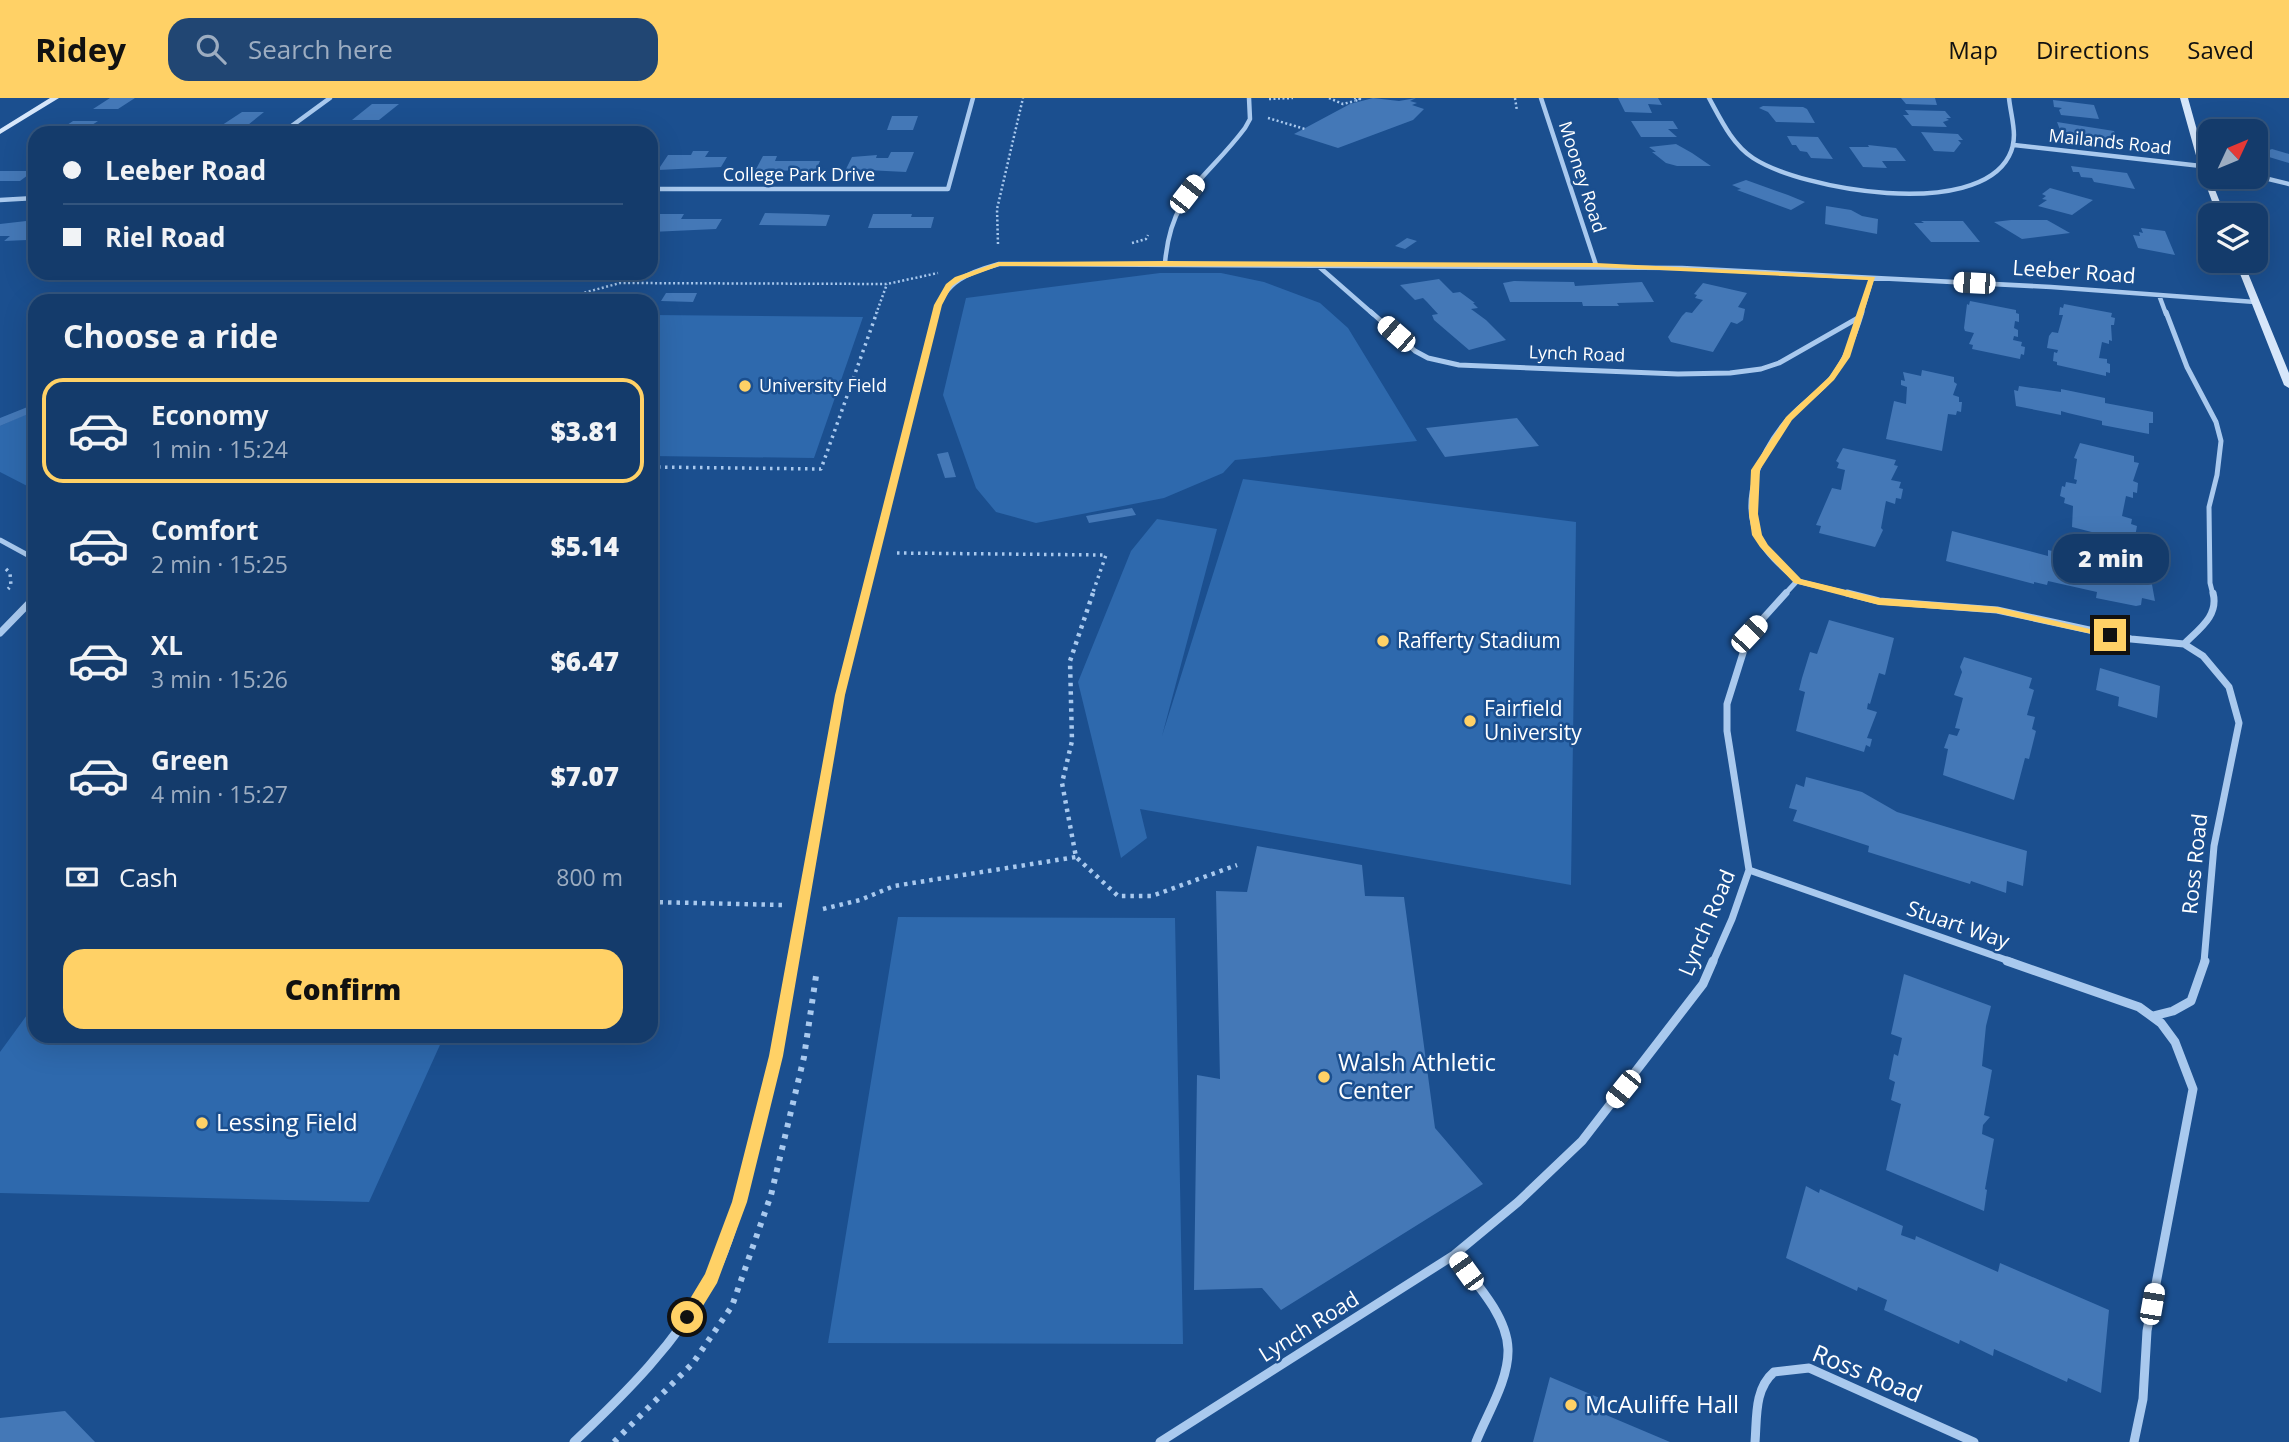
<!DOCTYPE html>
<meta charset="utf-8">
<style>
body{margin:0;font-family:"Open Sans",sans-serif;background:#214673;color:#f1f3f6;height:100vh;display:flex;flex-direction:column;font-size:26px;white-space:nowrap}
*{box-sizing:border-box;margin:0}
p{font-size:23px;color:#9dadc1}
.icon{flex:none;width:38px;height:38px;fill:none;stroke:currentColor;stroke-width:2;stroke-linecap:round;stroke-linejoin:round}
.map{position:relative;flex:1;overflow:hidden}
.side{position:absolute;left:28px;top:196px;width:630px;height:749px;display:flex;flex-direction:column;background:#143b6b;border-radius:21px;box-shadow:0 7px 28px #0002,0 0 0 2px #33557e}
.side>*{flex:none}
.top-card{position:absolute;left:28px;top:28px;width:630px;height:154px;border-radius:21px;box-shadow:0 7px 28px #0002,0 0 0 2px #33557e;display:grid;align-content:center;height:154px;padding:0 35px;background:#143b6b}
.needle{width:46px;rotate:46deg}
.controls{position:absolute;left:2198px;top:21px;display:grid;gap:14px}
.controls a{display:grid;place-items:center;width:70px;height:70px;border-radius:14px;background:#143b6b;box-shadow:0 7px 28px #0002,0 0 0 2px #33557e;font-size:35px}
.end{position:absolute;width:32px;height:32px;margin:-16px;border:9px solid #ffd166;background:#111;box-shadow:0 0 0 4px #111}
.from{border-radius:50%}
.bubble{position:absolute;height:49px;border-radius:21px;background:#143b6b;box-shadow:0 7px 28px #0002,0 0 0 2px #33557e;font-size:23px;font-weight:800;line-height:49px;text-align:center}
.car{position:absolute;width:21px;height:42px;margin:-21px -10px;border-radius:9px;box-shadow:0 0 5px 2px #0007;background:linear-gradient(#fff 24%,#345 0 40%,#fff 0 76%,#345 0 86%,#fff 0)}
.top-card b{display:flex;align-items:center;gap:24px;height:66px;font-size:26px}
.top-card b+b{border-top:2px solid #33557e}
.top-card i{width:18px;height:18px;background:#f1f3f6}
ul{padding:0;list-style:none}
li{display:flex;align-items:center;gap:21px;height:105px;margin:0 14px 10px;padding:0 21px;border:4px solid transparent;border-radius:21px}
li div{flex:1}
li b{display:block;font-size:26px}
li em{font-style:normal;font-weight:800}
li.on{border-color:#ffd166}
li>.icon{width:63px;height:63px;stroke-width:1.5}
h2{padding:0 35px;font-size:32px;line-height:84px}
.pay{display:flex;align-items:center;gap:18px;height:77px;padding:0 35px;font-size:26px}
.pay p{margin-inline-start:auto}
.button{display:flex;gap:14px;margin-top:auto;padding:14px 35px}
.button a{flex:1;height:80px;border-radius:21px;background:#ffd166;color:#111;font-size:28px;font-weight:800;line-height:80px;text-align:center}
header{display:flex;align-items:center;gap:42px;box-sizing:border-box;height:98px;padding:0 35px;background:#ffd166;color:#111}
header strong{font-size:33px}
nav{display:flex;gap:38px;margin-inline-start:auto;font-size:24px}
.search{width:490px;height:63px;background:#214673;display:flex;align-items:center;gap:18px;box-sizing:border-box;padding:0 24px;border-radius:21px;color:#9dadc1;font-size:26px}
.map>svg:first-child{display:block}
.green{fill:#2e69ad}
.building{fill:#4478b7}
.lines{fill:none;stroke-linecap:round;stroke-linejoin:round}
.path-far3{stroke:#a9c9ee;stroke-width:2.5;stroke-dasharray:2 2.5;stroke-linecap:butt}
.path-far2{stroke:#a9c9ee;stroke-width:3.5;stroke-dasharray:2.5 4.5;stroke-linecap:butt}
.path-far1{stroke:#a9c9ee;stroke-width:4.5;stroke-dasharray:3.5 5;stroke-linecap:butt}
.path{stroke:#a9c9ee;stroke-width:6;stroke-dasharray:4.5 7;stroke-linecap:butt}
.minor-far3{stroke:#a9c9ee;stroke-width:4.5}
.minor-far2{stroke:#a9c9ee;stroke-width:5}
.minor-far1{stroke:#a9c9ee;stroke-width:7}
.minor{stroke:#a9c9ee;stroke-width:9}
.secondary{fill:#d6e6fa;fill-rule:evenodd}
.route{fill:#ffd166}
.poi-dot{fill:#ffd166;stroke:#1b4f8f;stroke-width:2.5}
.labels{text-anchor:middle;stroke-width:5;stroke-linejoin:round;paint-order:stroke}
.far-street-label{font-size:18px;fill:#fff;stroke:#1b4f8f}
.far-poi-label{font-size:18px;fill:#fff;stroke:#1b4f8f;text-anchor:start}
.street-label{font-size:21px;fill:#fff;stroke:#1b4f8f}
.poi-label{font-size:21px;fill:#fff;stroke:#1b4f8f;text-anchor:start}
.near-poi-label{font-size:24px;fill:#fff;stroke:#1b4f8f;text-anchor:start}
.near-street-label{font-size:24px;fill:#fff;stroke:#1b4f8f}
</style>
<header>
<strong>Ridey</strong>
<div class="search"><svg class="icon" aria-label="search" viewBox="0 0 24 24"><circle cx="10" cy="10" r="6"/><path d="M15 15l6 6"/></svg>Search here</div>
<nav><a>Map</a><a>Directions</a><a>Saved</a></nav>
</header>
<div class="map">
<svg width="2289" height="1344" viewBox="0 0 2289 1344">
<rect width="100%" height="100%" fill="#1b4f8f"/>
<!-- green -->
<path class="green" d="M1160,175H1221L1264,184L1320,205L1348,230L1417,343L1235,362L1223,375L1164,400L1036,425L996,414L976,390L943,297L966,200Z
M651,217L863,219L814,360L651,358Z
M35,312V392L0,374V328Z
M1243,381L1576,424L1571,787L1140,711L1147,740L1121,760L1078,584L1131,453L1157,421L1217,431L1162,638Z
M898,819L1175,820L1183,1246L828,1245Z
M35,906V938H444L369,1104L0,1095V954Z"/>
<!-- building -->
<path class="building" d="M110,0H135L118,11H93Z
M1373,0L1399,3L1416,0L1410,3L1417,5L1412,7L1424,11L1413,22L1338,50L1294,36L1350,6Z
M1618,0H1658L1662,7L1648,6L1652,15L1625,14Z
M1901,0H1935L1937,7L1906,6Z
M2053,2L2094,7L2099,21L2061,17L2059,12L2062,10L2054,9Z
M372,6H399L379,22H352Z
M1763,8L1803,9L1807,11L1815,25L1776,24L1768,14L1759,10Z
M1905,12L1945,13L1951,20H1946L1949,22L1943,24L1947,29L1912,28L1903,17H1909Z
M242,14H264L238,35H210Z
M892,18H918L913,32H887Z
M73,23H98L80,35H55Z
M1631,23H1673L1678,31H1668L1677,39H1641Z
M2057,24L2114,33L2118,43L2062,37Z
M1921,34L1958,36L1963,42H1958L1961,45L1954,54L1934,53Z
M1787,38L1818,39L1833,61L1811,60L1807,54L1800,53L1796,47H1792Z
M1676,46L1692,55L1711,68H1677L1666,65L1652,54H1656L1649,49Z
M1868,47L1896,50L1906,63H1882L1887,70L1863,69L1849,49H1869Z
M2272,51L2289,56V65L2259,56Z
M693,53H709L705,59H727L721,69L658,72L668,57H691Z
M891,54H914L906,74L846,71L852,59L877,57L876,60H888Z
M763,58H777L775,63H820L816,72L755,73Z
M2071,68L2127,75L2135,91L2094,84L2092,80L2081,79L2079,74H2073Z
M0,73H35V77H28L20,83H0Z
M1746,82L1788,97L1805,104L1791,112L1737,92L1741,91L1732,87Z
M2050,90L2093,102L2072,117L2038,108L2047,102L2042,101L2046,98L2042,96Z
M1826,108L1851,112L1862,118L1878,121L1877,136L1825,126Z
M765,115L808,116L830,117L826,128L759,127Z
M658,116H684L681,121H722L716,131L651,134V126Z
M873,116H912L911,119H934L931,130H868Z
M35,122V134L27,142L4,143L10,138H0V126Z
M2011,122H2047L2070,135L2022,141L1994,124Z
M1921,123H1963L1980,144H1931L1914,125H1924Z
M2141,130L2165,133L2175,157L2138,150L2133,137L2140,138L2139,134L2143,135Z
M1407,140L1417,143L1405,151L1395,148Z
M1439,181L1453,195L1460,194L1475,205H1473L1478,210L1471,211L1486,222L1506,242L1469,252L1434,222L1432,217L1438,216L1427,204L1423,200L1415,202L1400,187Z
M1514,183L1574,184L1575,188L1642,184L1654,204L1617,205L1619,208H1583L1582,204H1510L1503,185Z
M1703,185L1747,195L1738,209L1745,211L1743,222L1737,226L1731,224L1713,254L1671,244L1668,239L1682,218L1686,214L1692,215L1701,204L1703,202L1695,200L1697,197L1694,196Z
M666,195H697L693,204L661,203Z
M1970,203L2016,212V215L2019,216V224L2015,223L2014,230L2018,232V239L2014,238L2013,242L2022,244L2021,248L2025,249L2024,257L2021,256L2020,261L1972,251L1973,247L1969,246L1974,235L1965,233L1964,230L1967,206L1969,207Z
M2064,206L2112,215L2111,219L2115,220L2114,227H2111L2112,243L2109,242V246L2102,244L2099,260L2107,261V265L2110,266V275L2106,274V278L2057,267V264L2053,263L2054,254L2057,255L2058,252L2047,250L2049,238L2052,234L2058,235L2063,217H2059L2060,209L2063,210Z
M1922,272L1954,279V284L1957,286L1953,297L1959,299V304H1962L1961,314L1957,313L1956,317L1948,316L1942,353L1886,341L1894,303L1906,306L1907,289L1901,287V282L1905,283L1903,274L1921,278Z
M2019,288L2061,294V291L2105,300V305L2153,314V325H2149V336L2102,327V323L2068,315L2061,313V317L2016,308L2014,292L2018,293Z
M35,306V313L0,328V320Z
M1517,320L1539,348L1445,359L1426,330Z
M2080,345L2134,358V364L2139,365L2133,383L2138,385L2137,395L2133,394V400L2126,398L2122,418L2132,421L2131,426L2137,428L2135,439L2131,438V444L2072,429L2073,408L2064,405L2065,400L2060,398L2062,388L2065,389L2066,384L2076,386L2077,382L2074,381L2077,361L2074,360Z
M1843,350L1896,362L1894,367L1898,368L1891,382L1901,384L1899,390L1903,391L1901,401L1896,400L1895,406L1886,403L1881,430L1883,432L1875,449L1819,435L1821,428L1816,427L1832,390L1841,392L1845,372L1837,370L1839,365L1836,363Z
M948,354L956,379L945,380L937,356Z
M1132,410L1136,417L1089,425L1086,418Z
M1952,433L2048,458V452L2100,465L2099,469L2151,481L2155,503L2142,500L2141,507L2136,508L2096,500L2097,494L2088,492L2048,483L2047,487L2034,484V486L1946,463Z
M1829,522L1894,540L1885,577L1879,575L1870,606L1868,605L1867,611L1877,614L1867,640L1872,641L1870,649L1866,647L1864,654L1796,633L1805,594L1799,592L1802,580L1810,554L1817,556Z
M1964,559L2032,580L2029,590L2034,592L2027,617L2035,619L2032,631L2036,633L2029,661L2025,660L2014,702L1943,677L1948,651L1944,650L1949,636L1957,638L1960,631L1955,630L1963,600L1954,597L1962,574L1960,569Z
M2100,570L2160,588L2157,620L2118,608L2119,599L2096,592Z
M1806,679L1862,694L1897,714L2027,753L2023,788L2007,783L2006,795L1971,783L1970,786L1868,754L1869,748L1793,723L1797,712L1789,710L1796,686L1804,689Z
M1257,748L1362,767L1365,798L1404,799L1435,1030L1483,1086L1281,1212L1262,1190L1194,1192L1197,977L1220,981L1216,793L1247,794Z
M1904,876L1991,908L1986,928L1982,968L1992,972L1984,1017L1990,1019L1983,1027L1982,1036L1994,1041L1985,1091L1987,1092L1984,1113L1886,1072L1901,1006L1891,1002L1895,984L1889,981L1894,956L1898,958L1902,940L1891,936Z
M1806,1088L1819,1095L1820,1091L1903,1128L1901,1137L1915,1142L1916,1138L1998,1174L2000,1165L2109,1212L2101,1295L2068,1280L2067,1284L1994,1251L1993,1258L1960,1242L1959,1246L1884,1212L1887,1202L1858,1189L1857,1193L1786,1160Z
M1550,1279L1602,1301L1599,1314L1670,1344H1533Z
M65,1313L95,1344H0V1320Z"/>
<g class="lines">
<!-- path-far3 -->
<path class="path-far3" d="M1329,0L1343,6L1355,3
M1354,0L1360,1L1355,3
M1515,0L1517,13
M1269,1L1293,0
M1268,20L1305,31
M1132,145L1146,141L1148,137
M998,146L997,111L1023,0
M554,203L620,185L887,186L938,175
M876,216L887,186"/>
<!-- path-far2 -->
<path class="path-far2" d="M651,369L821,371L877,214
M897,455L1106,457L1092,497
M6,471L10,475L11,488L8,491"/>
<!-- path-far1 -->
<path class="path-far1" d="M1093,495L1070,563L1072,643L1062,685L1076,759L1118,798H1152L1237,767
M651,804L783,807
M823,811L860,802L894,788L1076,759"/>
<!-- path -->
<path class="path" d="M614,1344L693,1265L732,1208L771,1097L804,959L816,878"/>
<!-- minor-far3 -->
<path class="minor-far3" d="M1541,0L1596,167
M1709,0C1721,22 1732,46 1753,60C1802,92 1976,122 2009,58C2019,39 2011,20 2009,0
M282,35L330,0
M2014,47L2210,69
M2256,78L2289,86
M651,91H948L973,0
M0,102L35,100
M1165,165C1171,94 1206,82 1245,30L1250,21L1249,0
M1317,167L1373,216
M2159,197L2166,216
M936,216C944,183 970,174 999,166L1682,170L2051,189L2255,204
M1861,216L1872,180"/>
<!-- minor-far2 -->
<path class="minor-far2" d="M1371,214L1415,253L1428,260L1459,267L1678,276L1730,275L1761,271L1779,265L1858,220
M2166,214L2187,269L2216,324L2221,343L2217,377L2209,409L2210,485L2213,497
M0,442L35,461
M1797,483L1854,497
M1797,483C1784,471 1769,459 1760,443C1737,403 1762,350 1790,319C1803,304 1821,294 1833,278C1847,259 1855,237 1862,214
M865,497L936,214
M1784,497L1797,483"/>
<!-- minor-far1 -->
<path class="minor-far1" d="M1847,495L1879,503L1997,512L2131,541L2184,546L2203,558L2229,589L2239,625L2214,748L2204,864
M0,535L35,499
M2184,546C2199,531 2219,518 2213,495
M1749,772L2012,864
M793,864L840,597L866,495
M1713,864L1732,821L1749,772L1727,633V606L1749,536L1786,495"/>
<!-- minor -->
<path class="minor" d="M2007,863L2139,909L2161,925L2175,944L2193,991L2147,1233L2143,1301L2134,1344
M2153,918L2173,913L2191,903L2205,863
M1454,1157C1474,1183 1507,1217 1508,1251C1509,1282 1487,1316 1476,1344
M574,1344C626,1295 676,1245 711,1182C730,1147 741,1099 751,1061C767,995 781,929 793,863
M1160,1344L1454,1157L1518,1104L1582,1043L1703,886L1713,863
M1755,1344C1757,1320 1754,1291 1774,1274L1809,1270L1974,1344"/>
<!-- secondary -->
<path class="secondary" d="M50,0H59L0,36V31Z
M2180,0H2188L2210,79L2225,117H2217L2199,68Z
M2235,163H2243L2289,275V290L2284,287Z"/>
</g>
<!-- route -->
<path class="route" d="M1165,163L1596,165L1875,179L1850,259L1834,282L1792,322L1760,372L1758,416L1762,437L1768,447L1801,481L1879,500L1997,509L2115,537L2110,540L1997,515L1879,507L1794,485L1760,449L1752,437L1749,416L1751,372L1786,319L1829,279L1842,259L1868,182L1596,169L999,168L961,182L952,188L942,207L845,597L783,958L747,1104L717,1185L693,1224L687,1226L681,1224L679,1219L705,1176L732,1104L769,958L835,597L934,207L946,186L955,179L999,164Z"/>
<!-- markers -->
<g class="poi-dot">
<circle cx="745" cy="288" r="7"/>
<circle cx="1383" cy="543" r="7"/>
<circle cx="1470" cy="623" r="7"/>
<circle cx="1324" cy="979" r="7"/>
<circle cx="202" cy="1025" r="7"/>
<circle cx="1571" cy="1307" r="7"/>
</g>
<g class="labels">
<!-- far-street labels -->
<g class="far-street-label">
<text transform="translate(2110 44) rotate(6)" y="6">Mailands Road</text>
<text x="799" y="83">College Park Drive</text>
<text transform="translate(1582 79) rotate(72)" y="6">Mooney Road</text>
<text transform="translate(1577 256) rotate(2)" y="6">Lynch Road</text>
</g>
<!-- far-poi labels -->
<g class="far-poi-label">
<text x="759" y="294">University Field</text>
</g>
<!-- street labels -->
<g class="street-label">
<text transform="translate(2074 174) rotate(4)" y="7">Leeber Road</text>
<text transform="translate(2195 766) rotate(-84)" y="7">Ross Road</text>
<text transform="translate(1707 825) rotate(-67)" y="7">Lynch Road</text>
<text transform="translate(1958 827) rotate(19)" y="7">Stuart Way</text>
<text transform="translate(1309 1229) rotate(-32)" y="7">Lynch Road</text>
</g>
<!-- poi labels -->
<g class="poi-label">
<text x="1397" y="550">Rafferty Stadium</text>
<text x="1484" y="618">Fairfield<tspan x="1484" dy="24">University</tspan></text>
</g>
<!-- near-poi labels -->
<g class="near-poi-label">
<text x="1338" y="973">Walsh Athletic<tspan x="1338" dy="28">Center</tspan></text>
<text x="216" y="1033">Lessing Field</text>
<text x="1585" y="1315">McAuliffe Hall</text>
</g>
<!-- near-street labels -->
<g class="near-street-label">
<text transform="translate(1867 1276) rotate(22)" y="8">Ross Road</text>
</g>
</g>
</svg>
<div class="controls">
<a><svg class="needle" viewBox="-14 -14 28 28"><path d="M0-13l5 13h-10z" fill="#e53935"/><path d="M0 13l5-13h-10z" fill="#9dadc1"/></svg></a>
<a><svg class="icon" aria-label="layers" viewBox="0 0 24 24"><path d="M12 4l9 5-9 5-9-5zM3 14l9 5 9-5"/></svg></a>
</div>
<i class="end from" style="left:687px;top:1219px"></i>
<i class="end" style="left:2110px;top:537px"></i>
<div class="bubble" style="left:2053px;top:436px;width:116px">2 min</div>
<i class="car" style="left:1187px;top:96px;rotate:38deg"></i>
<i class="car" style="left:1974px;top:185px;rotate:273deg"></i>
<i class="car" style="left:1396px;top:236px;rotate:311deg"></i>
<i class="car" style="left:1749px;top:536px;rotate:43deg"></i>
<i class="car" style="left:1623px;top:991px;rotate:219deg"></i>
<i class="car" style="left:1466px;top:1173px;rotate:324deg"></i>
<i class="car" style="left:2152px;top:1206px;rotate:10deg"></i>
<div class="top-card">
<b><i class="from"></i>Leeber Road</b>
<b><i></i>Riel Road</b>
</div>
<section class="side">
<h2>Choose a ride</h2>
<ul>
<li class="on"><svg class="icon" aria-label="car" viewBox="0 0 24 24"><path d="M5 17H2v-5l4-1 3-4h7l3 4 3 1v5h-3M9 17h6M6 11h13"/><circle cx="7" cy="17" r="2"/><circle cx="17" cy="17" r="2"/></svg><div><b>Economy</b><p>1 min · 15:24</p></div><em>$3.81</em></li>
<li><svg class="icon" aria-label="car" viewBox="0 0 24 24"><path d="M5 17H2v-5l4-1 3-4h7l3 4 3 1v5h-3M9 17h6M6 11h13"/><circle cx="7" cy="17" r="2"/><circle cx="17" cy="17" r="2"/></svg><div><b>Comfort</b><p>2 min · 15:25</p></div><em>$5.14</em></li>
<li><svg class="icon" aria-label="car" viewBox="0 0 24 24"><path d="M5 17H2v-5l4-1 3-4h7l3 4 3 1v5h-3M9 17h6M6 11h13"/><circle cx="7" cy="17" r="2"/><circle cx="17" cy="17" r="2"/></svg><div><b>XL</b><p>3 min · 15:26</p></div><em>$6.47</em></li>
<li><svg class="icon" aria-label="car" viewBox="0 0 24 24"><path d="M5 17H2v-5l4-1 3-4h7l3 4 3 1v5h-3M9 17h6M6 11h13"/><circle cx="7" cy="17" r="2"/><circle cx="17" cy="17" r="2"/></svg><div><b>Green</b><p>4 min · 15:27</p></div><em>$7.07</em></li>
</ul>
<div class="pay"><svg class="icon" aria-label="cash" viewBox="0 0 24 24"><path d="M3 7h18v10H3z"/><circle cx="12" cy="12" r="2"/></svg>Cash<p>800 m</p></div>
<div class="button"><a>Confirm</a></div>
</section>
</div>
